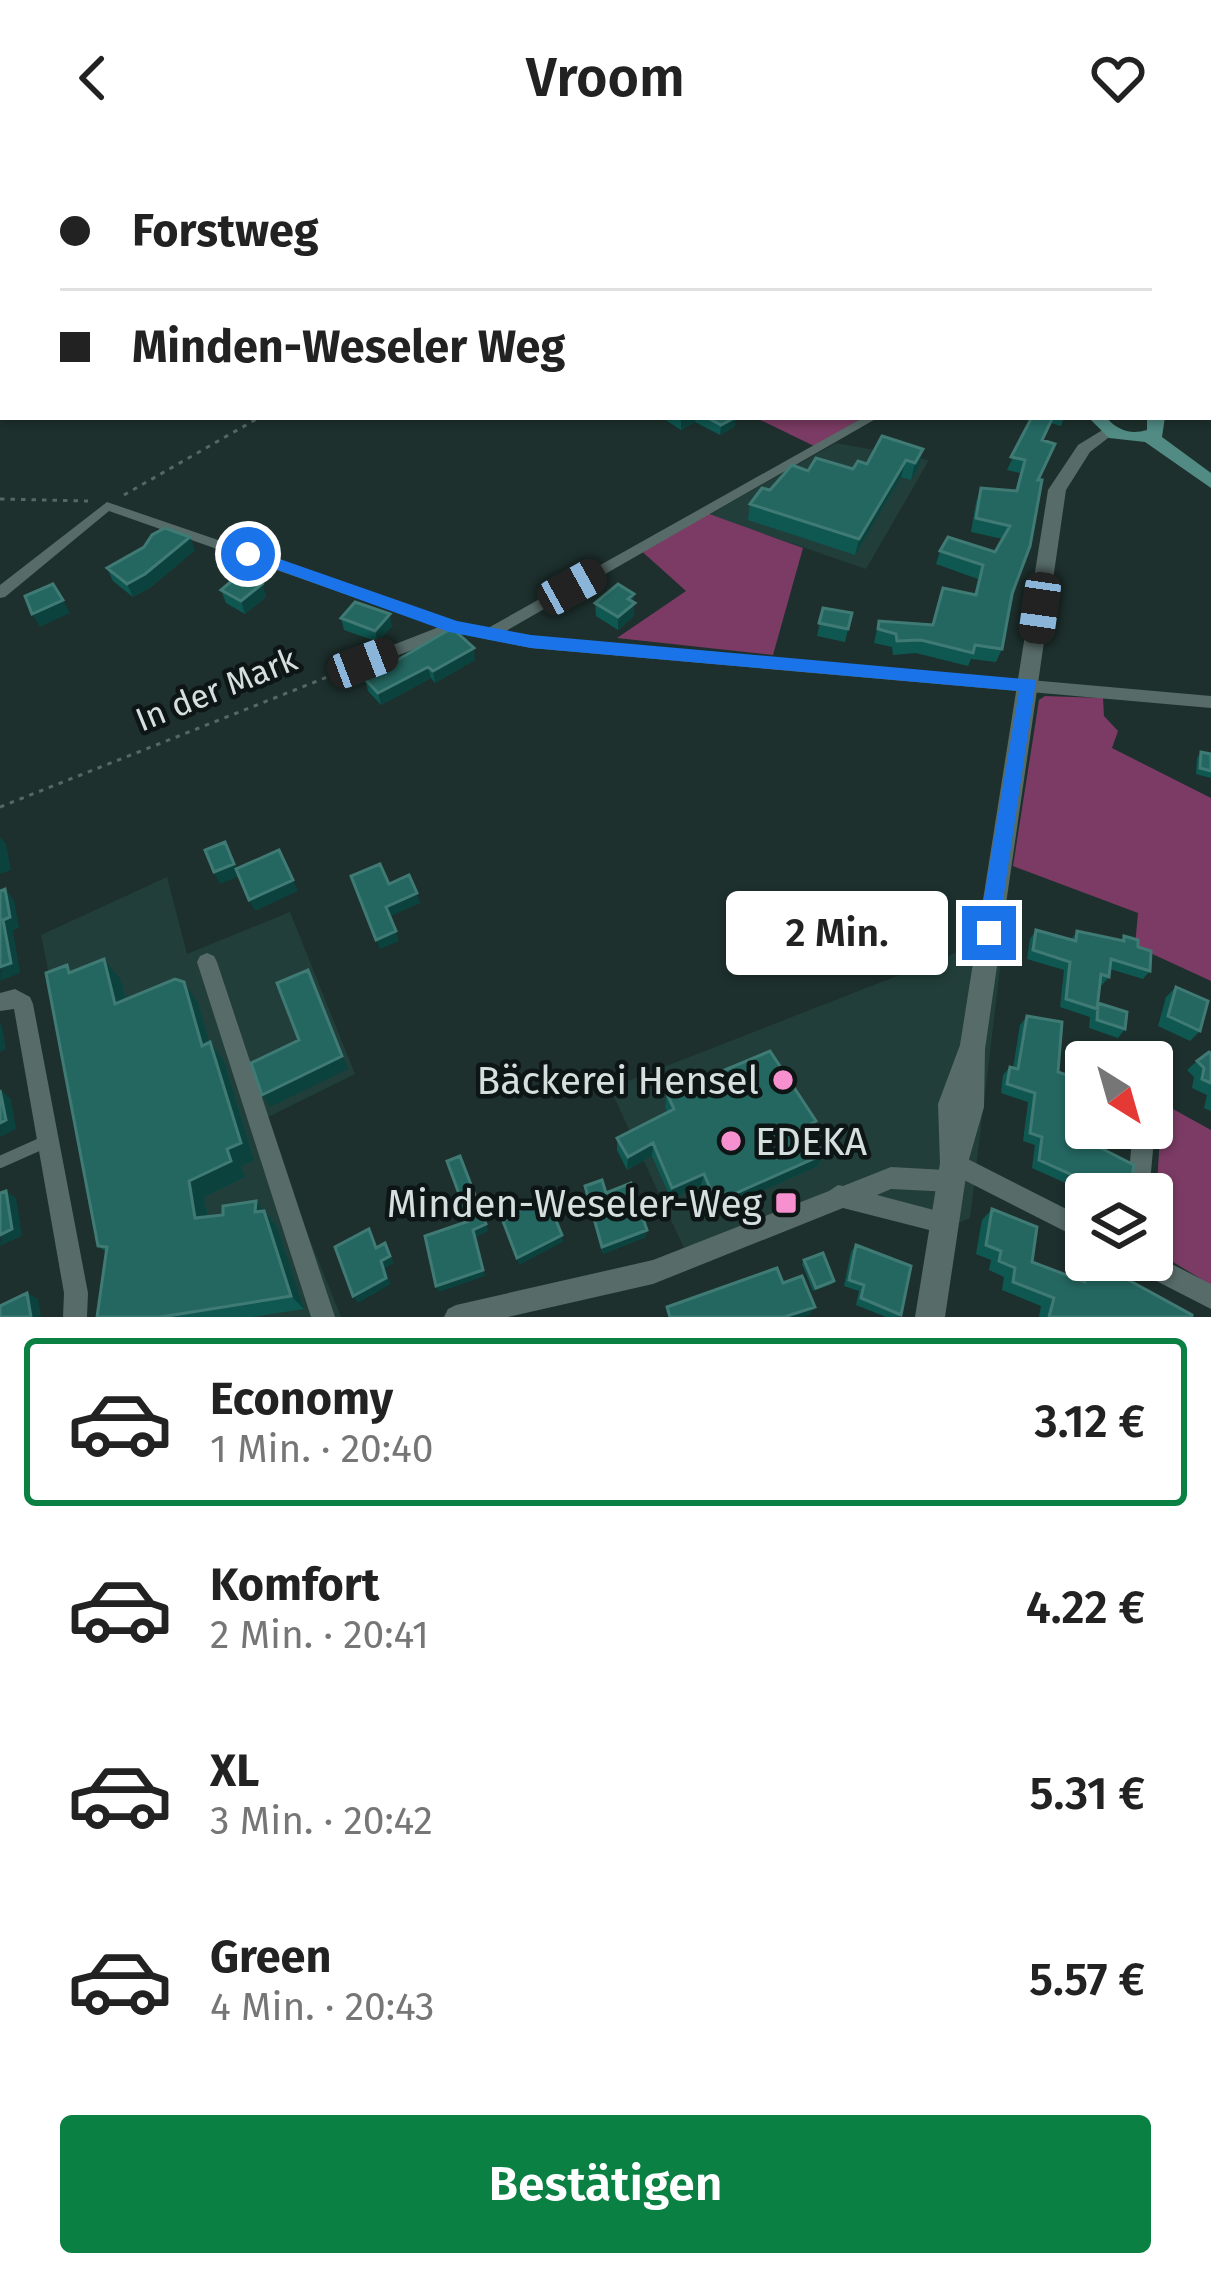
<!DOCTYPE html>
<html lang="de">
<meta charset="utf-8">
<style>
body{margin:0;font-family:"Fira Sans",sans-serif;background:#f2f2f2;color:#222;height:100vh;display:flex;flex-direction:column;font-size:45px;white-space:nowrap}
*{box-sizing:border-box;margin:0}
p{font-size:39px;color:#767676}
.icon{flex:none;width:66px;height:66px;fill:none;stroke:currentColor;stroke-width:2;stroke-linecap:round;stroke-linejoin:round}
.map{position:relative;height:1161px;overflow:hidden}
.panel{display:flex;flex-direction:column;background:#fff;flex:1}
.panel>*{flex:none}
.top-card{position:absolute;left:0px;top:0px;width:1212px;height:264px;box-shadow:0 3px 9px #0004;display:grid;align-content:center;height:264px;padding:0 60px;background:#fff}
.needle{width:78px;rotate:143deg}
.tools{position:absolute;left:1065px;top:885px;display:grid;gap:24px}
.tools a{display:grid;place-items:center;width:108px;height:108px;border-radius:12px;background:#fff;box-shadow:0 3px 9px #0004;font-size:60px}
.end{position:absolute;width:54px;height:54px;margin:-27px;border:15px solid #1a73e8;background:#fff;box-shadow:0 0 0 6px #fff}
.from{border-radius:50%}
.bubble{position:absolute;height:84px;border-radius:12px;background:#fff;box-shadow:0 3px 9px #0004;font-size:39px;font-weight:600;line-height:84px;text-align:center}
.car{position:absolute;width:36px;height:72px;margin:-36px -18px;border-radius:15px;box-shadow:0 0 9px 3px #0007;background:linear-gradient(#222 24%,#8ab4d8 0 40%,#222 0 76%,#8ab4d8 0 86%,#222 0)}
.top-card b{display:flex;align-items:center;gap:42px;height:114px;font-size:45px}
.top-card b+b{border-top:3px solid #e0e0e0}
.top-card i{width:30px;height:30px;background:#222}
ul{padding:21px 0 0;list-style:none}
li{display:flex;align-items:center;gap:36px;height:168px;margin:0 24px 18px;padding:0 36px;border:6px solid transparent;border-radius:12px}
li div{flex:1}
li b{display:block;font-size:45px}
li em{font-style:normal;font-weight:600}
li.on{border-color:#0b8043}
li>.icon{width:108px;height:108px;stroke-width:1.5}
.button{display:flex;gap:24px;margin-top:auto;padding:24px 60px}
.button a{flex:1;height:138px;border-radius:12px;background:#0b8043;color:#fff;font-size:48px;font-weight:600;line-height:138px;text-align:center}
header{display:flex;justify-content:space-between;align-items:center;height:156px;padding:0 60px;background:#fff;font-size:54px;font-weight:600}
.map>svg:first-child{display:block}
.built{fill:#223e3a}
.green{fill:#7b3b64}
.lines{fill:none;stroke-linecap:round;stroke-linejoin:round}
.path{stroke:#566764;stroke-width:3;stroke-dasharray:4.5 6;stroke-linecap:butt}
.service{stroke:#576b68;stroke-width:12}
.minor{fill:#576b68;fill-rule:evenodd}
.tertiary{fill:#576b68;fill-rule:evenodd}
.secondary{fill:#518b84;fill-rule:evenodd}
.wall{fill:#0f5852}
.shaded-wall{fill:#0c423d}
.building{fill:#246761;stroke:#407a74;stroke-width:3}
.route{fill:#1a73e8}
.poi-dot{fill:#f690cf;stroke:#0e1615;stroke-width:4.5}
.labels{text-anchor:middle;stroke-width:9;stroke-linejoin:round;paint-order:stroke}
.street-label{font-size:33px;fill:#d5e0de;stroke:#0e1615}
.near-poi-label{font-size:39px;fill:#d5e0de;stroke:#0e1615;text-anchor:end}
</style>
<header><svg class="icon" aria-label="back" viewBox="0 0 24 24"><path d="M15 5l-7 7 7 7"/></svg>Vroom<svg class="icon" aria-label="heart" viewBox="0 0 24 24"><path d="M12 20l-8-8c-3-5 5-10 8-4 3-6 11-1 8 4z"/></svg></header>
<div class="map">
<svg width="1211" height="1161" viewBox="0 0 1211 1161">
<rect width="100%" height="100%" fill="#1d302d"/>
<!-- built -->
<path class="built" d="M836,287L929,304L866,413L709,359Z
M167,721L187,798L290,756L355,918L268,961L294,1044L341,1161H110L113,1137L41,779Z
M961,795L1001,805L970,1062L944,1073L833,1043L684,1092L610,932Z"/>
<!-- green -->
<path class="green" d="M754,261H864L814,290Z
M701,355L803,392L773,499L617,482L686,435L637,391Z
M1045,540L1103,542L1104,560L1118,575L1112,592L1211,642V825L1135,790L1138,757L1013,710L1039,544Z
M1162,947L1211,974V1129L1153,1094Z"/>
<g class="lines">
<!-- path -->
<path class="path" d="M124,339L260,261
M0,343L88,345
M0,651L350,512"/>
<!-- service -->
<path class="service" d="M0,1006L45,986"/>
<!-- minor -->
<path class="minor" d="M381,0H401L395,3H375Z
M503,0H517L521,3H507Z
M776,0H790L785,3H771Z
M0,70H3V76H0Z
M1209,90H1211L1209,97Z
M864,261H879L506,475L531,480L1211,540V552L531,492L456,477L363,513L357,511L355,507L357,503L439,471L109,355L5,441L0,442V429L107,346L457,466L488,472Z
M207,797L214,800L217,806L335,1161H311L197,806L200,800Z
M15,833L30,841L33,848L88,1137L87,1161H63L64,1137L14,853L0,855V837Z
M1151,894L1158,897L1161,904L1158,913L1152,916V906H1141L1144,897Z
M1152,966L1155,972L1149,1038H1127L1133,972H1152Z
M954,996L1086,1063V1086L962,1023L960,1033L952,1036L891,1033L877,1039L953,1059L956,1067L953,1075L945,1078L843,1052L653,1128L508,1161H444L448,1153L456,1149L653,1104L829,1035L838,1029L843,1030L891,1011L946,1014L943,1007L946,999Z
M1152,1098L1211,1128V1153L1131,1112L1127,1104H1152Z"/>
<!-- tertiary -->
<path class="tertiary" d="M1060,0H1072L1074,3H1062Z
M1109,270L1117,275L1090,296L1066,334L985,893L984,951L968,1007L945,1161H915L940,1007L938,948L960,889L1048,334L1078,289Z"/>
<!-- secondary -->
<path class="secondary" d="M0,85H3V95H0Z
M1088,261H1106C1117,274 1130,279 1147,274V261H1165L1162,281L1211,317V332L1145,286L1109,282Z"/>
</g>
<!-- wall -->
<path class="wall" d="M661,261H736L734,271L720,279L695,266L681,274Z
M1032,261H1064L1061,270L1051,267L1043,284L1055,288L1039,324L1002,493L996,506L971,503L968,510L916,497L893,499L892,491L874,487L879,465L932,469L974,439L978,423L936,408L940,395L995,396L1003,383L971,376L976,346L981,332L1015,335L1020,317L1007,314Z
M882,280L919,310L911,324L901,321L855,399L748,364L750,348L770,334L808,315L853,313L867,308Z
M195,394L151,431L133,441L113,425L107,412Z
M262,428L266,441L245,458L226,447L221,434Z
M634,438V460L618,474L596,460L595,447Z
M823,452L852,457L845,486L817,480Z
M341,462L392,470L378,486L344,474Z
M452,472L475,504L435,527L431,522L381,549L368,535L365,523Z
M1201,596L1211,598V622L1196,618L1197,602Z
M1036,774L1071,784L1077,775L1121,784L1124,780L1138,791L1150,815L1143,823L1110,813L1109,821L1102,829H1100L1098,847L1125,873L1118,882L1089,872L1090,861L1060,851L1064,814L1027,803L1030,783Z
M73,816L121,824L126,844L198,847L209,886L224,905L254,1004L241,1010L245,1021L204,1041L208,1061L223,1059L256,1045L277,1070L304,1153L252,1161H97L106,1096L98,1090Z
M1176,831L1200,875L1190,885L1158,870L1166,841Z
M1027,860L1095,989L1129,1038H1090L1032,1012L1035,989L1023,985L1028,946L1001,937L1003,919L1010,911L1013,912L1020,869Z
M1211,897V955L1204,952L1207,939L1192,932L1194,921L1187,914L1197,905Z
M667,938L812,975L824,998L818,1010L713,1057L701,1030L671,1043L652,1000L627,1014L617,994V982L667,956L665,951Z
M585,1030L606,1037L646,1081L603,1098L585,1038Z
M992,1053L1032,1106L1075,1123L1078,1113L1090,1104L1192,1161H1039L1041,1150L1002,1134L1004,1121L989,1114L991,1104L976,1098L982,1064Z
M856,1089L901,1159L899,1161H886L856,1149L859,1135L844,1130L851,1096Z
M804,1104L834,1125L832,1128L813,1135L802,1108Z"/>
<!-- shaded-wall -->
<path class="shaded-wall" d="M687,261H696L695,266L681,274V264Z
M736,261L734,271L720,279L721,269Z
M923,293L919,310L911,324L915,307Z
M906,304L901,321L855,399L859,383Z
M190,381L195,394L151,431L133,441L127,428Z
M262,428L266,441L245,458L241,445Z
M634,438V460L618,474V461L628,443Z
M63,444L70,457L40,471L32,458Z
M390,458L392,470L378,486L375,475Z
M474,492L475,504L435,527L433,515Z
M428,511L431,522L381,549L378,537Z
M0,681L6,688L11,714L0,718Z
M231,698L240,720L220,728L214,716Z
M293,724L298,735L255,755L249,744Z
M5,733L14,744L19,772L13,774L20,817L0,825Z
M417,737L420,747L389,761L386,751Z
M396,775L399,785L380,793L376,784Z
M104,803L121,824L132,868L115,848Z
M184,826L198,847L216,909L202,890Z
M314,828L348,913L270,951L262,939L342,900Z
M0,868L2,870L6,893L0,896Z
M210,886L224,905L254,1004L241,1010L245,1021L204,1041L211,1077L195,1062L189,1025L227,993Z
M1,934L11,943L16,973L0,981Z
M653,987L652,1000L627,1014L628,1001Z
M824,998L818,1010L713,1057L716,1046Z
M704,1018L701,1030L671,1043L672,1032Z
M6,1035L16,1042L22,1080L0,1090Z
M256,1045L277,1070L304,1153L291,1140L255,1056Z
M486,1068L488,1075L476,1081L485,1120L439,1136L436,1130L473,1074Z
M647,1074L646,1081L603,1098L602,1091Z
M562,1079L563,1086L519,1109L517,1102Z
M385,1087L394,1107L385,1112L391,1128L358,1147L353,1140L381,1105Z
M27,1137L38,1143L41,1161H31Z
M815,1151L810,1159L803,1161H784Z"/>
<!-- building -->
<path class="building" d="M841,0H909L903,3H846Z
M1095,0H1211V10L1209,9L1211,73L1209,74V3H1098Z
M706,261H736L721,269Z
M1032,261H1053L1042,284L1055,288L1038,324H1042L1030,390L1012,438L1002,493L975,489L973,497L921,484L897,485L896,478L878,473L879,465L933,469L943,432L976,439L983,409L940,395L948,381L995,396L1010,370L976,362L981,332L1017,335L1025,304L1011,301Z
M882,280L923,293L915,307L906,304L859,383L750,348L762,332L770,334L792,309L808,315L816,302L853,313L858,305L867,308Z
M165,372L190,381L145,418L127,428L107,412L144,391L152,379Z
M241,417L262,428L241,445L221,434Z
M53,428L63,444L32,458L25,440Z
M618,428L634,438L628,443L635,447L618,461L595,447Z
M355,446L390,458L375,475L341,462Z
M823,452L852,457L848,473L819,467Z
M452,472L474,492L433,515L428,511L378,537L365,523Z
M1201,596L1211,598V615L1200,612Z
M225,686L234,708L214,716L205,694Z
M279,694L293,724L249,744L236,713Z
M380,708L389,728L409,719L417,737L386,751L396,775L376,784L351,720Z
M5,733L10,761L3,764L11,807L0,811V735Z
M1036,774L1076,785L1077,775L1124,785V780L1138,784V791L1151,795L1150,815L1111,803L1109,821L1101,818L1097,853L1066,843L1070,806L1033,794Z
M104,803L115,848L175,823L184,826L202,890L210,886L241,987L227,993L231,1005L189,1025L195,1062L223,1059V1050L256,1045L255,1056L264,1055L291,1140L161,1161H97L107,1091L98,1090L46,817L67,809L69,817Z
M308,814L342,900L262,939L251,907L299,884L277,827Z
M1176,831L1208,845L1200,875L1168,860Z
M1098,847L1127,856L1125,873L1097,864Z
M1027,860L1062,866L1058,916L1086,926V972H1099L1095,989L1134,1009L1129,1038H1115L1039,1004L1042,981L1030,977L1035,937L1007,928L1010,911L1018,913Z
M770,895L816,965L809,969L824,998L716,1046L704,1018L672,1032L653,987L628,1001L617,982L674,953L667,938Z
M1209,896L1211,897V927L1202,923L1204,912L1197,905Z
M0,934L6,964L0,967Z
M460,1000L486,1068L473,1074L483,1114L436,1130L425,1080L469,1065L447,1005Z
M602,1024L606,1037L631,1027L647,1074L602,1091L585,1030Z
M6,1035L12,1073L0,1079V1037Z
M545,1038L562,1079L517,1102L503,1065Z
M992,1053L1037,1071L1032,1106L1085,1126L1092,1104L1192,1159V1161H1049L1054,1142L1013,1126L1015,1112L999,1105L1001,1095L986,1089Z
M369,1073L376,1092L385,1087L390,1100L381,1105L386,1122L353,1140L335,1091Z
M856,1089L911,1110L901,1159L861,1142L864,1129L849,1124Z
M823,1097L834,1125L816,1132L804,1104Z
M777,1112L783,1127L802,1120L815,1151L784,1161H670L667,1151Z
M27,1137L31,1161H0V1150Z"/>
<!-- route -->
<path class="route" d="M242,394H254L457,465L531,479L1036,524L997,784L989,787L978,777L1019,535L531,492L449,476L242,401Z"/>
<!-- markers -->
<g class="poi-dot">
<circle cx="783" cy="924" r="12"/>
<circle cx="731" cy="985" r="12"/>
<rect x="774" y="1035" width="24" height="24" rx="6"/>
</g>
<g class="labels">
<!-- street labels -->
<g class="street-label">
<text transform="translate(216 533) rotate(-22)" y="12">In der Mark</text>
</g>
<!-- near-poi labels -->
<g class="near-poi-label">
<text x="759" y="938">Bäckerei Hensel</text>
<text x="755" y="999" text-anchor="start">EDEKA</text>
<text x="762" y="1061">Minden-Weseler-Weg</text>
</g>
</g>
</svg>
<div class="tools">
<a><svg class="needle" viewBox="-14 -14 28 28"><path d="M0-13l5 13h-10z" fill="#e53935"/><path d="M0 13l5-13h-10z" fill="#767676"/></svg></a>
<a><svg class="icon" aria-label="layers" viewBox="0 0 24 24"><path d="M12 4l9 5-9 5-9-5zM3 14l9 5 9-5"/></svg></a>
</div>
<i class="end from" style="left:248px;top:398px"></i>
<i class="end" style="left:989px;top:777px"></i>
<div class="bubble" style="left:726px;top:735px;width:222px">2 Min.</div>
<i class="car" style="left:572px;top:431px;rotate:61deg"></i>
<i class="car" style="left:1040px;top:452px;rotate:188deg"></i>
<i class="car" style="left:363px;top:507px;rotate:69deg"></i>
<div class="top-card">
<b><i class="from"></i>Forstweg</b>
<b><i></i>Minden-Weseler Weg</b>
</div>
</div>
<section class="panel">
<ul>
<li class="on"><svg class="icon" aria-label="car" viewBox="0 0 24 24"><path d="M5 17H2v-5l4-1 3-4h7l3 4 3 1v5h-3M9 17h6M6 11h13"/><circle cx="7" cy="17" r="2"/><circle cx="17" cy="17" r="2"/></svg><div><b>Economy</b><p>1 Min. · 20:40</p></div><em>3.12 €</em></li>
<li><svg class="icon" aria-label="car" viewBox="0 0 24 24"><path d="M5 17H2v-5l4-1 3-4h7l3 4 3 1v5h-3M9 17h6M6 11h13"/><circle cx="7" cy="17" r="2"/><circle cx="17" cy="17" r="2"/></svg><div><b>Komfort</b><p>2 Min. · 20:41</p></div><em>4.22 €</em></li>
<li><svg class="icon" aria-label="car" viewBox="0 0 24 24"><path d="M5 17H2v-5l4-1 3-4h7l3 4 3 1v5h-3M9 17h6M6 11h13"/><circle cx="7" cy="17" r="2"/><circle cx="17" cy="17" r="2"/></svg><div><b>XL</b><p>3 Min. · 20:42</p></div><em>5.31 €</em></li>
<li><svg class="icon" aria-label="car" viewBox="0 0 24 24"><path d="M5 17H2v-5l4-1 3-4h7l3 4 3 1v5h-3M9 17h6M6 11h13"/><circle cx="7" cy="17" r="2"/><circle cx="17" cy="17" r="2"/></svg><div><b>Green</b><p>4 Min. · 20:43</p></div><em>5.57 €</em></li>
</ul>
<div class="button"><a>Bestätigen</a></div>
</section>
